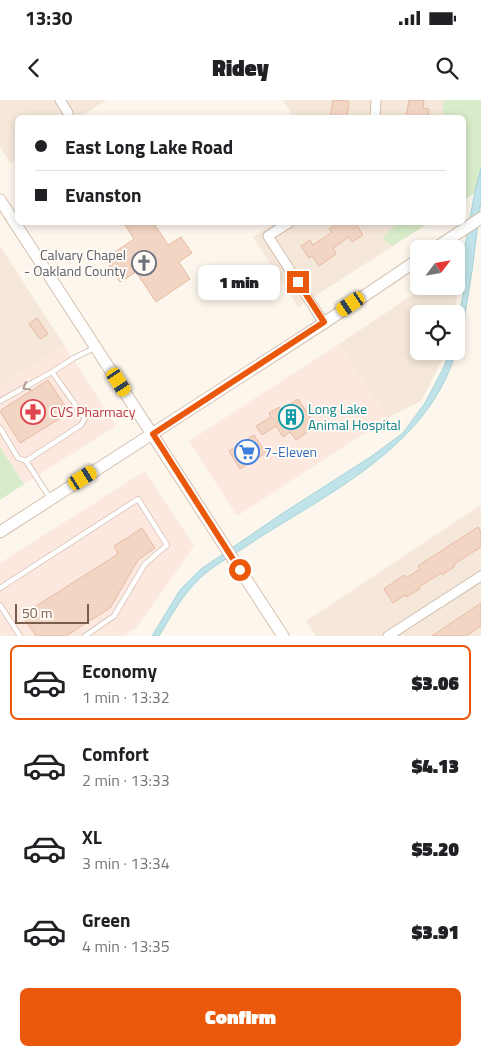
<!DOCTYPE html>
<meta charset="utf-8">
<style>
body{margin:0;font-family:"Titillium Web",sans-serif;background:#f6f6f6;color:#202124;height:100vh;display:flex;flex-direction:column;font-size:19px;white-space:nowrap}
*{box-sizing:border-box;margin:0}
p{font-size:16px;color:#757577}
.icon{flex:none;width:28px;height:28px;fill:none;stroke:currentColor;stroke-width:2;stroke-linecap:round;stroke-linejoin:round}
.map{position:relative;height:536px;overflow:hidden}
.side{display:flex;flex-direction:column;background:#fff;flex:1}
.side>*{flex:none}
.top-card{position:absolute;left:15px;top:15px;width:451px;height:110px;border-radius:8px;box-shadow:0 2px 8px #0003;display:grid;align-content:center;height:110px;padding:0 20px;background:#fff}
.needle{width:32px;rotate:59deg}
.tools{position:absolute;left:410px;top:140px;display:grid;gap:10px}
.tools a{display:grid;place-items:center;width:55px;height:55px;border-radius:8px;background:#fff;box-shadow:0 2px 8px #0003;font-size:25px}
.scale{position:absolute;left:15px;bottom:12px;width:74px;box-sizing:border-box;padding-left:5px;border:2px solid #7a5c4d;border-top:0;font-size:14px;line-height:18px;white-space:nowrap;color:#7a5c4d;-webkit-text-stroke:4px #fffaf3;paint-order:stroke}
.end{position:absolute;width:22px;height:22px;margin:-11px;border:6px solid #ea580c;background:#fff;box-shadow:0 0 0 2px #fff}
.from{border-radius:50%}
.bubble{position:absolute;height:35px;border-radius:8px;background:#fff;box-shadow:0 2px 8px #0003;font-size:16px;font-weight:800;line-height:35px;text-align:center}
.car{position:absolute;width:15px;height:30px;margin:-15px -8px;border-radius:6px;box-shadow:0 0 4px 1px #0007;background:linear-gradient(#f5c518 24%,#345 0 40%,#f5c518 0 76%,#345 0 86%,#f5c518 0)}
.top-card b{display:flex;align-items:center;gap:18px;height:48px;font-size:19px}
.top-card b+b{border-top:1px solid #e0e0e0}
.top-card i{width:12px;height:12px;background:#202124}
ul{padding:9px 0 0;list-style:none}
li{display:flex;align-items:center;gap:15px;height:75px;margin:0 10px 8px;padding:0 10px;border:2px solid transparent;border-radius:8px}
li div{flex:1}
li b{display:block;font-size:19px}
li em{font-style:normal;font-weight:800}
li.selected{border-color:#ea580c}
li>.icon{width:45px;height:45px;stroke-width:1.5}
.action{display:flex;gap:10px;margin-top:auto;padding:10px 20px}
.action a{flex:1;height:58px;border-radius:8px;background:#ea580c;color:#fff;font-size:20px;font-weight:800;line-height:58px;text-align:center}
.status{display:flex;justify-content:space-between;align-items:center;height:35px;padding:0 25px;background:#fff;direction:ltr}
.status svg{height:14px;fill:currentColor}
header{display:flex;justify-content:space-between;align-items:center;height:65px;padding:0 20px;background:#fff;font-size:22px;font-weight:800}
.map>svg:first-child{display:block}
.residential{fill:#f5e8da}
.commercial{fill:#fde8e0}
.green{fill:#d8ecc9}
.water{fill:#bfe3e8;stroke:#a5d3da}
.building{fill:#f3d5c3;stroke:#e6bba3}
.lines{fill:none;stroke-linecap:round;stroke-linejoin:round}
.lane-casing{stroke:#d1beb0;stroke-width:6}
.street-casing{stroke:#d1beb0;stroke-width:11}
.secondary-casing{stroke:#d6c0b0;stroke-width:13}
.lane{stroke:#fff;stroke-width:4.5}
.street{stroke:#fff;stroke-width:9}
.secondary{stroke:#fff;stroke-width:11}
.oneway{stroke:#af9d94}
.route{stroke:#ea580c;stroke-width:6}
.labels{text-anchor:middle;stroke-width:4;stroke-linejoin:round;paint-order:stroke}
.worship-label{font-size:14px;fill:#5b616d;stroke:#fffaf3;text-anchor:end}
.culture-label{font-size:14px;fill:#0d838f;stroke:#fffaf3;text-anchor:start}
.health-label{font-size:14px;fill:#be3a42;stroke:#fffaf3;text-anchor:start}
.shop-label{font-size:14px;fill:#366cbe;stroke:#fffaf3;text-anchor:start}
</style>
<div class="status"><b>13:30</b><svg viewBox="0 0 49 12"><path d="M0 12V9h3v3zM5 12V6h3v6zM10 12V3h3v9zM15 12V0h3v12zM26 1h20v11H26zM47 4h2v5h-2z"/></svg></div>
<header><svg class="icon" aria-label="back" viewBox="0 0 24 24"><path d="M15 5l-7 7 7 7"/></svg>Ridey<svg class="icon" aria-label="search" viewBox="0 0 24 24"><circle cx="10" cy="10" r="6"/><path d="M15 15l6 6"/></svg></header>
<div class="map">
<svg width="481" height="536" viewBox="0 0 481 536">
<rect width="100%" height="100%" fill="#fdf6ec"/>
<!-- residential -->
<path class="residential" d="M0,0H107L80,17L18,18L17,58L10,63L0,47Z
M283,0H481L464,100V18L293,17Z
M268,123H429L298,207L253,137L270,126Z
M0,146L64,245L0,286Z
M460,164L455,214H419V251H445L443,258L421,301L388,318L339,244L426,186H456V166Z
M481,405V536H316L306,521Z"/>
<!-- commercial -->
<path class="commercial" d="M339,244L388,318L237,416L189,341Z
M64,245L116,326L24,384L0,347V286Z
M145,371L194,446L137,527L124,536H2L0,534V463Z"/>
<!-- green -->
<path class="green" d="M444,0H481V89L464,100V18H442Z
M397,123V122L429,123L392,146L383,139Z
M0,347L24,384L0,400Z"/>
<!-- water -->
<path class="water" d="M481,68V100L472,171L463,226L456,251V228L463,196L464,151L475,91Z
M450,251H456C429,347 328,393 251,443C234,455 213,465 198,480C182,496 171,516 159,536H152L180,490L201,469L283,413L372,356L403,333L425,303L444,267Z"/>
<!-- building -->
<path class="building" d="M333,0L349,1L347,18H330Z
M409,0H424L423,8L429,9L428,18H406Z
M123,122H153L168,145L181,137L192,153L179,162L190,179L156,202L136,172L120,182L105,159L134,139Z
M339,122H355L363,135L352,142L349,137L333,148L336,154L319,166L312,156L309,158L301,146L310,140L313,145L332,132L329,129Z
M37,218L48,234L40,239L29,224Z
M48,280L66,307L64,316L20,343L1,313V310Z
M298,299L316,326L296,340L290,332L283,337L276,326L262,335L256,326L271,317L269,313L279,307L281,310Z
M254,335L266,353L240,369L229,351Z
M478,427L481,432V447L454,464L455,466L442,475L441,473L419,487L420,489L406,497L405,495L393,503L384,489L404,475L406,478L420,469L418,466Z
M142,428L155,448L138,460L110,508L66,536H36L22,515L118,454L114,446Z
M481,503V526L466,536H432Z"/>
<g class="lines">
<defs>
<path id="lane" d="M0,301L52,272L74,258L94,248
M0,328L18,358L26,361
M50,398L26,361L81,325L85,318L52,272
M0,488L138,399L167,445L145,464L114,516L85,536
M0,505L20,536"/>
<path id="street" d="M60,0L68,13
M375,18L376,0
M290,122L268,136L324,223
M388,536L481,476"/>
<path id="secondary" d="M0,100L283,536
M434,149L481,118
M0,432L324,223L419,159"/>
</defs>
<!-- lane casing -->
<use href="#lane" class="lane-casing"/>
<!-- street casing -->
<use href="#street" class="street-casing"/>
<!-- secondary casing -->
<use href="#secondary" class="secondary-casing"/>
<!-- lane -->
<use href="#lane" class="lane"/>
<!-- street -->
<use href="#street" class="street"/>
<!-- secondary -->
<use href="#secondary" class="secondary"/>
</g>
<!-- one-way arrows -->
<defs><path id="oneway-chevron" d="M-2-3.5L2.5 0L-2 3.5" fill="none" stroke-width="1.6" stroke-linecap="round" stroke-linejoin="round" transform="scale(1.25)"/></defs>
<use class="oneway" href="#oneway-chevron" transform="translate(26 287) rotate(151)"/>
<g class="lines">
<!-- route -->
<path class="route" d="M240,470L153,334L324,222L298,182"/>
</g>
<!-- icons -->
<defs>
<symbol id="church-ring" viewBox="-11 -11 22 22"><circle r="9.5" fill="#fffaf3" stroke="#6b7280" stroke-width="1.5"/><path d="M-1.2-6h2.4v3.5h3.3v2.4h-3.3V6h-2.4V-.1h-3.3v-2.4h3.3Z" fill="#6b7280"/></symbol>
<symbol id="pharmacy-ring" viewBox="-11 -11 22 22"><circle r="9.5" fill="#fffaf3" stroke="#e0444e" stroke-width="1.5"/><path d="M-2-6h4v4h4v4h-4v4h-4v-4h-4v-4h4Z" fill="#e0444e"/></symbol>
<symbol id="building-ring" viewBox="-11 -11 22 22"><circle r="9.5" fill="#fffaf3" stroke="#0f9aa8" stroke-width="1.5"/><path d="M-4-6H4V6H1V3H-1V6H-4ZM-2.5-4.3h1.7v1.8h-1.7ZM.8-4.3h1.7v1.8H.8ZM-2.5-1h1.7V.8h-1.7ZM.8-1h1.7V.8H.8Z" fill="#0f9aa8"/></symbol>
<symbol id="supermarket-ring" viewBox="-11 -11 22 22"><circle r="9.5" fill="#fffaf3" stroke="#3f7fe0" stroke-width="1.5"/><path d="M-6-5.5h2.5l.6 2H6L4.5 2H-2.5L-4.4-4H-6ZM-1.5 3.2a1.3 1.3 0 1 0 .1 0ZM3 3.2a1.3 1.3 0 1 0 .1 0Z" fill="#3f7fe0"/></symbol>
</defs>
<g fill-rule="evenodd">
<use href="#church-ring" x="130" y="149" width="28" height="28"/>
<use href="#pharmacy-ring" x="19" y="298" width="28" height="28"/>
<use href="#building-ring" x="277" y="303" width="28" height="28"/>
<use href="#supermarket-ring" x="233" y="338" width="28" height="28"/>
</g>
<g class="labels">
<!-- worship labels -->
<g class="worship-label">
<text x="126" y="160">Calvary Chapel<tspan x="126" dy="16">- Oakland County</tspan></text>
</g>
<!-- culture labels -->
<g class="culture-label">
<text x="308" y="314">Long Lake<tspan x="308" dy="16">Animal Hospital</tspan></text>
</g>
<!-- health labels -->
<g class="health-label">
<text x="50" y="317">CVS Pharmacy</text>
</g>
<!-- shop labels -->
<g class="shop-label">
<text x="264" y="357">7-Eleven</text>
</g>
</g>
</svg>
<div class="tools">
<a><svg class="needle" viewBox="-14 -14 28 28"><path d="M0-13l5 13h-10z" fill="#e53935"/><path d="M0 13l5-13h-10z" fill="#757577"/></svg></a>
<a><svg class="icon" aria-label="locate" viewBox="0 0 24 24"><circle cx="12" cy="12" r="6"/><path d="M12 2v4M12 18v4M2 12h4M18 12h4"/></svg></a>
</div>
<div class="scale">50 m</div>
<i class="end from" style="left:240px;top:470px"></i>
<i class="end" style="left:298px;top:182px"></i>
<div class="bubble" style="left:198px;top:165px;width:82px">1 min</div>
<i class="car" style="left:351px;top:204px;rotate:236deg"></i>
<i class="car" style="left:119px;top:282px;rotate:147deg"></i>
<i class="car" style="left:83px;top:378px;rotate:57deg"></i>
<div class="top-card">
<b><i class="from"></i>East Long Lake Road</b>
<b><i></i>Evanston</b>
</div>
</div>
<section class="side">
<ul>
<li class="selected"><svg class="icon" aria-label="car" viewBox="0 0 24 24"><path d="M5 17H2v-5l4-1 3-4h7l3 4 3 1v5h-3M9 17h6M6 11h13"/><circle cx="7" cy="17" r="2"/><circle cx="17" cy="17" r="2"/></svg><div><b>Economy</b><p>1 min · 13:32</p></div><em>$3.06</em></li>
<li><svg class="icon" aria-label="car" viewBox="0 0 24 24"><path d="M5 17H2v-5l4-1 3-4h7l3 4 3 1v5h-3M9 17h6M6 11h13"/><circle cx="7" cy="17" r="2"/><circle cx="17" cy="17" r="2"/></svg><div><b>Comfort</b><p>2 min · 13:33</p></div><em>$4.13</em></li>
<li><svg class="icon" aria-label="car" viewBox="0 0 24 24"><path d="M5 17H2v-5l4-1 3-4h7l3 4 3 1v5h-3M9 17h6M6 11h13"/><circle cx="7" cy="17" r="2"/><circle cx="17" cy="17" r="2"/></svg><div><b>XL</b><p>3 min · 13:34</p></div><em>$5.20</em></li>
<li><svg class="icon" aria-label="car" viewBox="0 0 24 24"><path d="M5 17H2v-5l4-1 3-4h7l3 4 3 1v5h-3M9 17h6M6 11h13"/><circle cx="7" cy="17" r="2"/><circle cx="17" cy="17" r="2"/></svg><div><b>Green</b><p>4 min · 13:35</p></div><em>$3.91</em></li>
</ul>
<div class="action"><a>Confirm</a></div>
</section>
